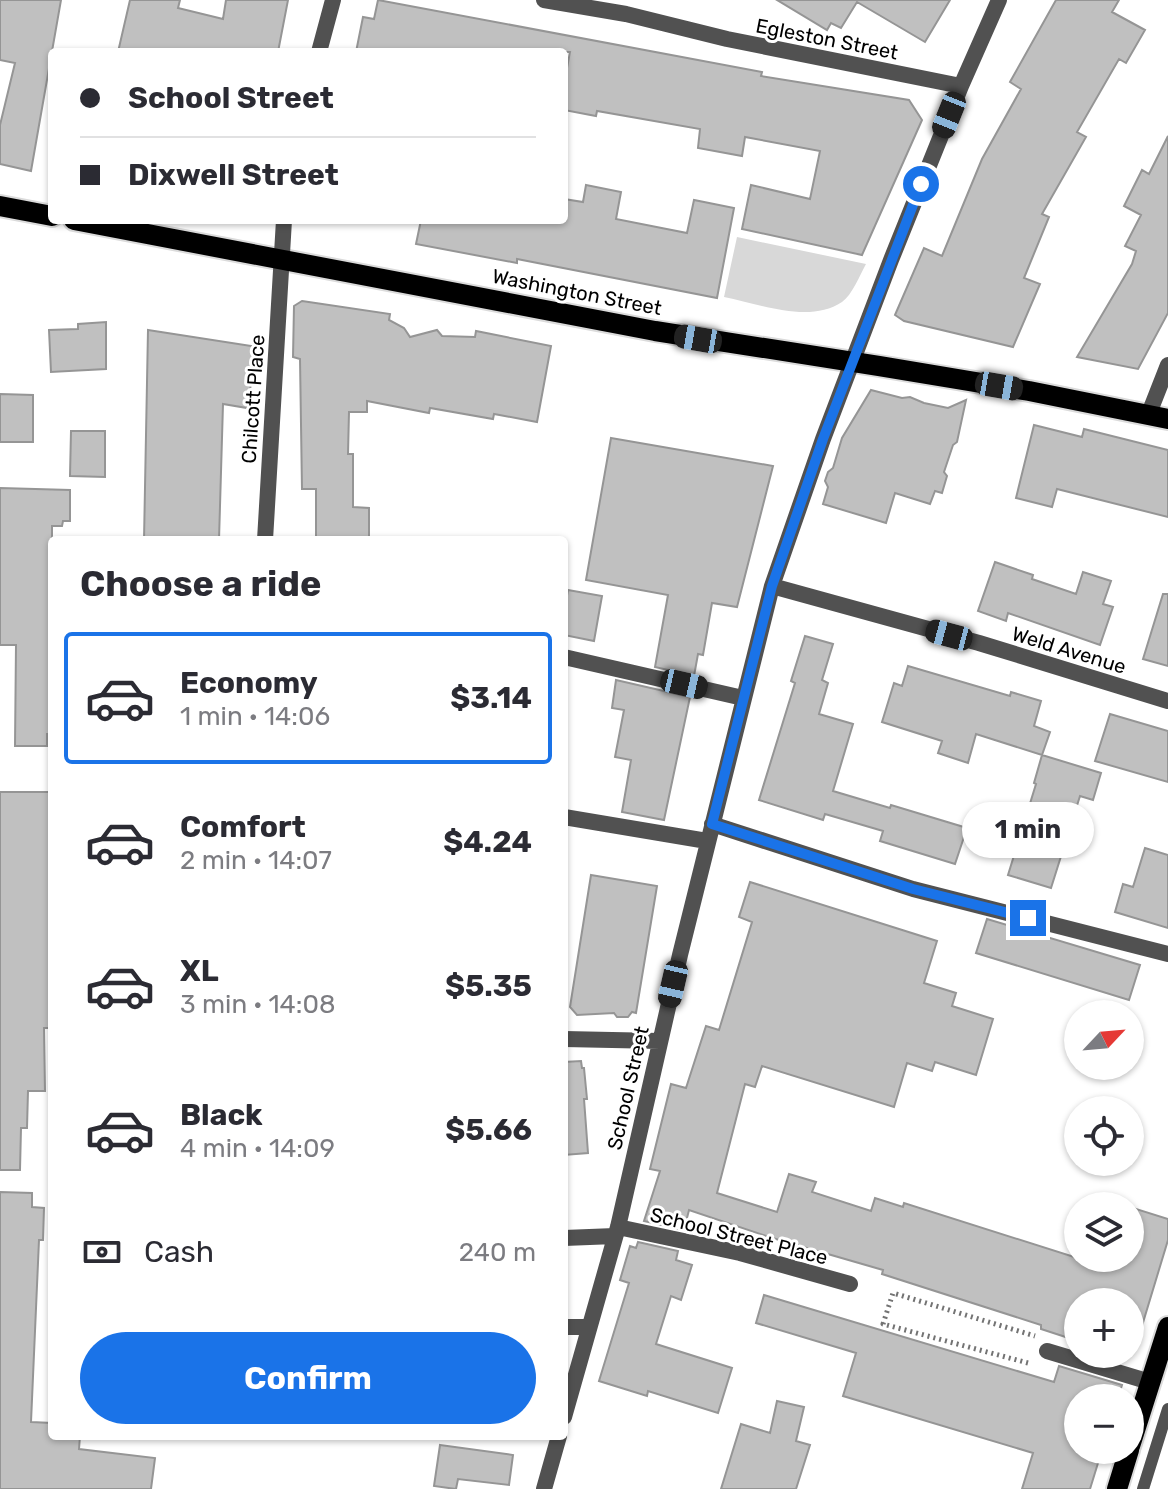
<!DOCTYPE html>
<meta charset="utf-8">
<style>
body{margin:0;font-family:Rubik,sans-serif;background:#f2f2f3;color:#2b2b33;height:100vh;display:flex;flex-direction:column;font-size:30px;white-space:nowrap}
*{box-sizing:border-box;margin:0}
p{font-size:26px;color:#7c7c81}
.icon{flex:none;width:44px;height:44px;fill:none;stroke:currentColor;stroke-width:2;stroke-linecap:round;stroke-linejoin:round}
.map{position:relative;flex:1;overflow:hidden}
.sheet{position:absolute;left:48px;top:536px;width:520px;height:904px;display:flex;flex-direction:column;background:#fff;border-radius:8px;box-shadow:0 2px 6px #0004}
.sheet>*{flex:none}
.top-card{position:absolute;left:48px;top:48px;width:520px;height:176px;border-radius:8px;box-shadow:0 2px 6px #0004;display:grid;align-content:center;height:176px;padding:0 32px;background:#fff}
.needle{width:52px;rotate:64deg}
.tools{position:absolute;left:1064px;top:1000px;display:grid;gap:16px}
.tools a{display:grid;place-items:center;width:80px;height:80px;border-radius:50%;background:#fff;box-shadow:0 2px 6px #0004;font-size:40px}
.end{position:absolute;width:36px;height:36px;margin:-18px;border:10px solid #1a73e8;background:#fff;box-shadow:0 0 0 4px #fff}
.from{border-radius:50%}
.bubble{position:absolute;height:56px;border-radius:28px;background:#fff;box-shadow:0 2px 6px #0004;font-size:26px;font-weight:700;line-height:56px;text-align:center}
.car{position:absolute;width:24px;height:48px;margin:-24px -12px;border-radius:10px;box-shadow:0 0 6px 2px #0007;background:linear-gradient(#222 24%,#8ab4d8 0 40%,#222 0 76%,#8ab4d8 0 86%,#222 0)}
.top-card b{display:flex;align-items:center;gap:28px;height:76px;font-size:30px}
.top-card b+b{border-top:2px solid #e1e1e2}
.top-card i{width:20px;height:20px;background:#2b2b33}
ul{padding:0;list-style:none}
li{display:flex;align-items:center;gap:24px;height:132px;margin:0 16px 12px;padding:0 16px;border:4px solid transparent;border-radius:8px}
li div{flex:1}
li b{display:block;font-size:30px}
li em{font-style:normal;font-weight:700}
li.current{border-color:#1a73e8}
li>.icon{width:72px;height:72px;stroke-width:1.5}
h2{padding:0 32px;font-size:36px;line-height:96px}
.pay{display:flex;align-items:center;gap:20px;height:88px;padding:0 32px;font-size:30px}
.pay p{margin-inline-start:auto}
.primary-button{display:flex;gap:16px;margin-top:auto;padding:16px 32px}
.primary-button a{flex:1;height:92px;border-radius:48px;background:#1a73e8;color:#fff;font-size:32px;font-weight:700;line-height:92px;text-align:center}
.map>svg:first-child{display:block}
.green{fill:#d8d8d8}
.building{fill:#c0c0c0;stroke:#959595;stroke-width:2}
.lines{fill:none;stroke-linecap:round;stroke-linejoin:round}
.primary-casing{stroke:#dbdbdb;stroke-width:24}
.path{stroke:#737373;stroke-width:5;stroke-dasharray:2 4;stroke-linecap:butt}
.lane{stroke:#515151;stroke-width:12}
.street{stroke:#515151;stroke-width:16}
.primary{stroke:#000;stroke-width:20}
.route{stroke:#1a73e8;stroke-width:10}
.labels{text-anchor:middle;stroke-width:6;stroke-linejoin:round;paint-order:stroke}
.street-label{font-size:20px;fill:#000;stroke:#fff}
</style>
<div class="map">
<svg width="1168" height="1489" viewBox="0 0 1168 1489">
<rect width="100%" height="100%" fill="#fff"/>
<!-- green -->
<path class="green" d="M737,237L866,264C860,275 852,295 842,302C809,324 760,304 724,297Z"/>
<!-- building -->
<path class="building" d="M0,0H61L31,171L0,164V125L15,63L0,60Z
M130,0H180L178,8L223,19L226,0H288L278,52H118Z
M378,0L762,72L761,76L909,100L922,120L862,255L742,229L751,185L810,199L820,151L745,137L742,156L698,148L700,129L597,111L596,116L564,110V84L570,52H356L363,17L374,19Z
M777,0H950L925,42L857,2L841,28L831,23L827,30Z
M1056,0H1119L1112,12L1145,30L1126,63L1119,59L1077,132L1086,137L1042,214L1049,217L1024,278L1040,284L1013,347L904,321L895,315L924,248L942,256L982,159L1021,89L1010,82Z
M1168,136V313L1138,369L1077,357L1132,264L1136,251L1125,246L1141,215L1124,206L1142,170L1149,174Z
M586,185L621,192L616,219L687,233L694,200L734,208L717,298L517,259V263L416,244L421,220H564V199L583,202Z
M302,301L390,314L389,320L404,328L410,337L437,330L442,336L475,337L476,331L551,346L537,422L494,414L493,419L430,408L429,413L367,401V412H349L348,454H353V507L369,508V540H316V489H302L300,359L293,357L294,306Z
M106,322V369L51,372L49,330L78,329V324Z
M148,330L257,347L247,408L223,404L219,540H144Z
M871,390L902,398L910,397L924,403L948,408L966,400L957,442L953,445L944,472L947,476L942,493L935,491L930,504L895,493L886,523L823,504L828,487L825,481L828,472L833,468L842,438Z
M0,394L33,395V442H0Z
M1034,425L1082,437L1084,429L1168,450V517L1057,489L1052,507L1016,498Z
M71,431H105V477L70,476Z
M611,438L773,466L737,607L712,603L703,655L698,654L694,676L655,667L668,595L586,580Z
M0,488L70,490V521H63L62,526H52V734H47V746H15L16,645H0Z
M995,562L1033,575L1032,579L1076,594L1083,572L1111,581L1103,604L1113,607L1100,645L1008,613L1006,621L978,611Z
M568,590L602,596L594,641L564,635V612Z
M1163,594H1168V666L1143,659Z
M805,636L833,644L822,680L828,683L819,714L853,724L833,791L890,808L891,805L967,828L955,864L880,841L883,831L825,814L823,820L759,800L795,683L791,681Z
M908,666L1010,696L1011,692L1041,701L1034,726L1050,732L1042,755L976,734L968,763L938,753L942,741L882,722L894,683L902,686Z
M616,680L690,697L664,820L622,812L631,760L615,757L624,710L612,708Z
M1110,714L1168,731V782L1095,761Z
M1042,755L1101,773L1093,800L1080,796L1051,888L1008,875L1036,784L1034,783Z
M0,792H52V1028H44L45,1091H28L27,1128H21L20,1170H0Z
M1145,848L1168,855V928L1115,912L1123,884L1133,887Z
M591,875L657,886L636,1013L632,1012L628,1017H617L614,1013L577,1015L570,1007Z
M750,882L937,941L924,983L956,993L952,1006L993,1019L976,1075L935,1062L932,1071L907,1063L894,1107L762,1066L755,1087L745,1084L717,1193L777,1212L789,1174L816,1182L812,1192L871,1211L875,1198L903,1207L904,1203L1093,1263L1095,1258H1130V1207L1168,1219V1240L1135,1349L1130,1348V1302H1078V1341L1041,1329V1325L882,1274L883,1270L769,1237L689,1210L684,1230L644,1221L660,1171L650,1169L671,1084L686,1088L706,1026L719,1030L752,922L739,917Z
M987,919L1140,965L1129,1000L976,953Z
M581,1061L582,1068H584L587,1099H584L588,1153L564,1155V1062Z
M0,1192L32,1193V1207L44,1208L43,1240H39L31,1422L52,1423V1436H80L79,1449L155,1458L151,1489H0Z
M638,1242L678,1251L676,1260L692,1265L681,1300L671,1296L656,1344L732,1368L718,1413L648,1391L647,1396L599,1381L629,1283L620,1280L630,1246L636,1248Z
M764,1295L1054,1382L1059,1366L1122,1385L1118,1398H1078V1450H1102L1090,1489H1022L1033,1453L843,1396L856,1353L756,1323Z
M777,1401L804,1407L796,1441L810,1445L796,1489H721L741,1424L770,1433Z
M440,1445L513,1455L509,1485L458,1479L456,1489L434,1486Z"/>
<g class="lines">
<defs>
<path id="primary" d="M0,206L52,216
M74,220L655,331L879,366L1029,391L1168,419
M1130,1446L1168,1327
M1117,1489L1129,1450"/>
</defs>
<!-- primary casing -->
<use href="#primary" class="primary-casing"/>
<!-- path -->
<path class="path" d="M1028,1363L883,1324L893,1293L1035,1336"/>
<!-- lane -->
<path class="lane" d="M1143,1489L1168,1409"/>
<!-- street -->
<path class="street" d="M544,0L626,14L727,39L961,86
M319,52L333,0
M1148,416L1168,365
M265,540L284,220
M772,586L979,643L1168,701
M564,657L743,698
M564,817L707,841
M712,824L913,889L1168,954
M564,1039L660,1041
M618,1227L740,1253L850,1284
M564,1238L615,1236
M564,1327H589
M1047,1351L1150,1382
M564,1417L618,1227L680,955L772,586L823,439L891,260L961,86L999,0
M544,1489L559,1436"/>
<!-- primary -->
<use href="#primary" class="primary"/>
</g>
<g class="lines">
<!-- route -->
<path class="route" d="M921,184L823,439L772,586L712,824L913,889L1028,918"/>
</g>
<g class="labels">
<!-- street labels -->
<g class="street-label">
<text transform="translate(827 39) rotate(11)" y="7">Egleston Street</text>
<text transform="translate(577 292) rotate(11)" y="7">Washington Street</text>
<text transform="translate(253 399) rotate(-86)" y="7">Chilcott Place</text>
<text transform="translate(1069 650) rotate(17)" y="7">Weld Avenue</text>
<text transform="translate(628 1088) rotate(-77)" y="7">School Street</text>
<text transform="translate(739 1236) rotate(14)" y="7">School Street Place</text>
</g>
</g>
</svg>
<div class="tools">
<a><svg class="needle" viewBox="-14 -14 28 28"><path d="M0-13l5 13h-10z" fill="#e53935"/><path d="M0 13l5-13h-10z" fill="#7c7c81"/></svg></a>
<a><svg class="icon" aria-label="locate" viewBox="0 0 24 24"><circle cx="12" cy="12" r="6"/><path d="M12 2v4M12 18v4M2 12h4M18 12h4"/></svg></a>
<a><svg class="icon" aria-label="layers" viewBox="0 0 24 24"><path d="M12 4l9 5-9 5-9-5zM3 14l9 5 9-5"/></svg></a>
<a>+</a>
<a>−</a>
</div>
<i class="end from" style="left:921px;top:184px"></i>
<i class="end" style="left:1028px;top:918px"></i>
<div class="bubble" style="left:962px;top:802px;width:132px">1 min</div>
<i class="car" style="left:949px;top:115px;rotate:202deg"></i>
<i class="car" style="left:698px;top:339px;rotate:280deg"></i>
<i class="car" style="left:999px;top:386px;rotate:100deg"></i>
<i class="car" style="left:949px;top:635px;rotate:285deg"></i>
<i class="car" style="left:684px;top:684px;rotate:103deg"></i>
<i class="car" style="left:673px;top:984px;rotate:193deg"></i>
<div class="top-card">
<b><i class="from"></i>School Street</b>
<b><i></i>Dixwell Street</b>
</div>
<section class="sheet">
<h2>Choose a ride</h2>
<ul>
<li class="current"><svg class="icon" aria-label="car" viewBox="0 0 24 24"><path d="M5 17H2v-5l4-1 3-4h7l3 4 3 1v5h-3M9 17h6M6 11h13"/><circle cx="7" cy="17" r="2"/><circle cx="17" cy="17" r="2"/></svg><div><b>Economy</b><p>1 min · 14:06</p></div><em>$3.14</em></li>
<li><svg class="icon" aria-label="car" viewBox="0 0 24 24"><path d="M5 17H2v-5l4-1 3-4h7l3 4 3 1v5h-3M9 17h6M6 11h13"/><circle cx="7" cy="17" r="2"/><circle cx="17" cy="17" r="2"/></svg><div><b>Comfort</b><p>2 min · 14:07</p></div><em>$4.24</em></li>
<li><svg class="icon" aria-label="car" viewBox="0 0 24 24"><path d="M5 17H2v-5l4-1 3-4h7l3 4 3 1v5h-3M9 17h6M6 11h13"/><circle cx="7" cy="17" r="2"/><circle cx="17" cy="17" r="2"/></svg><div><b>XL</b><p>3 min · 14:08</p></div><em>$5.35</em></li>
<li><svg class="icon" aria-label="car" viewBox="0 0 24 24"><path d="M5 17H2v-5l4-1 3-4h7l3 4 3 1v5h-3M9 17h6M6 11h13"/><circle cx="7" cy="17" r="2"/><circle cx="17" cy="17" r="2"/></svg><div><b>Black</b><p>4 min · 14:09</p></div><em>$5.66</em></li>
</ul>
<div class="pay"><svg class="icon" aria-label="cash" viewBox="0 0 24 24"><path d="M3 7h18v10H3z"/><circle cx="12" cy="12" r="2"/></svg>Cash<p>240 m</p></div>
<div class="primary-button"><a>Confirm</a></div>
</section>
</div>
